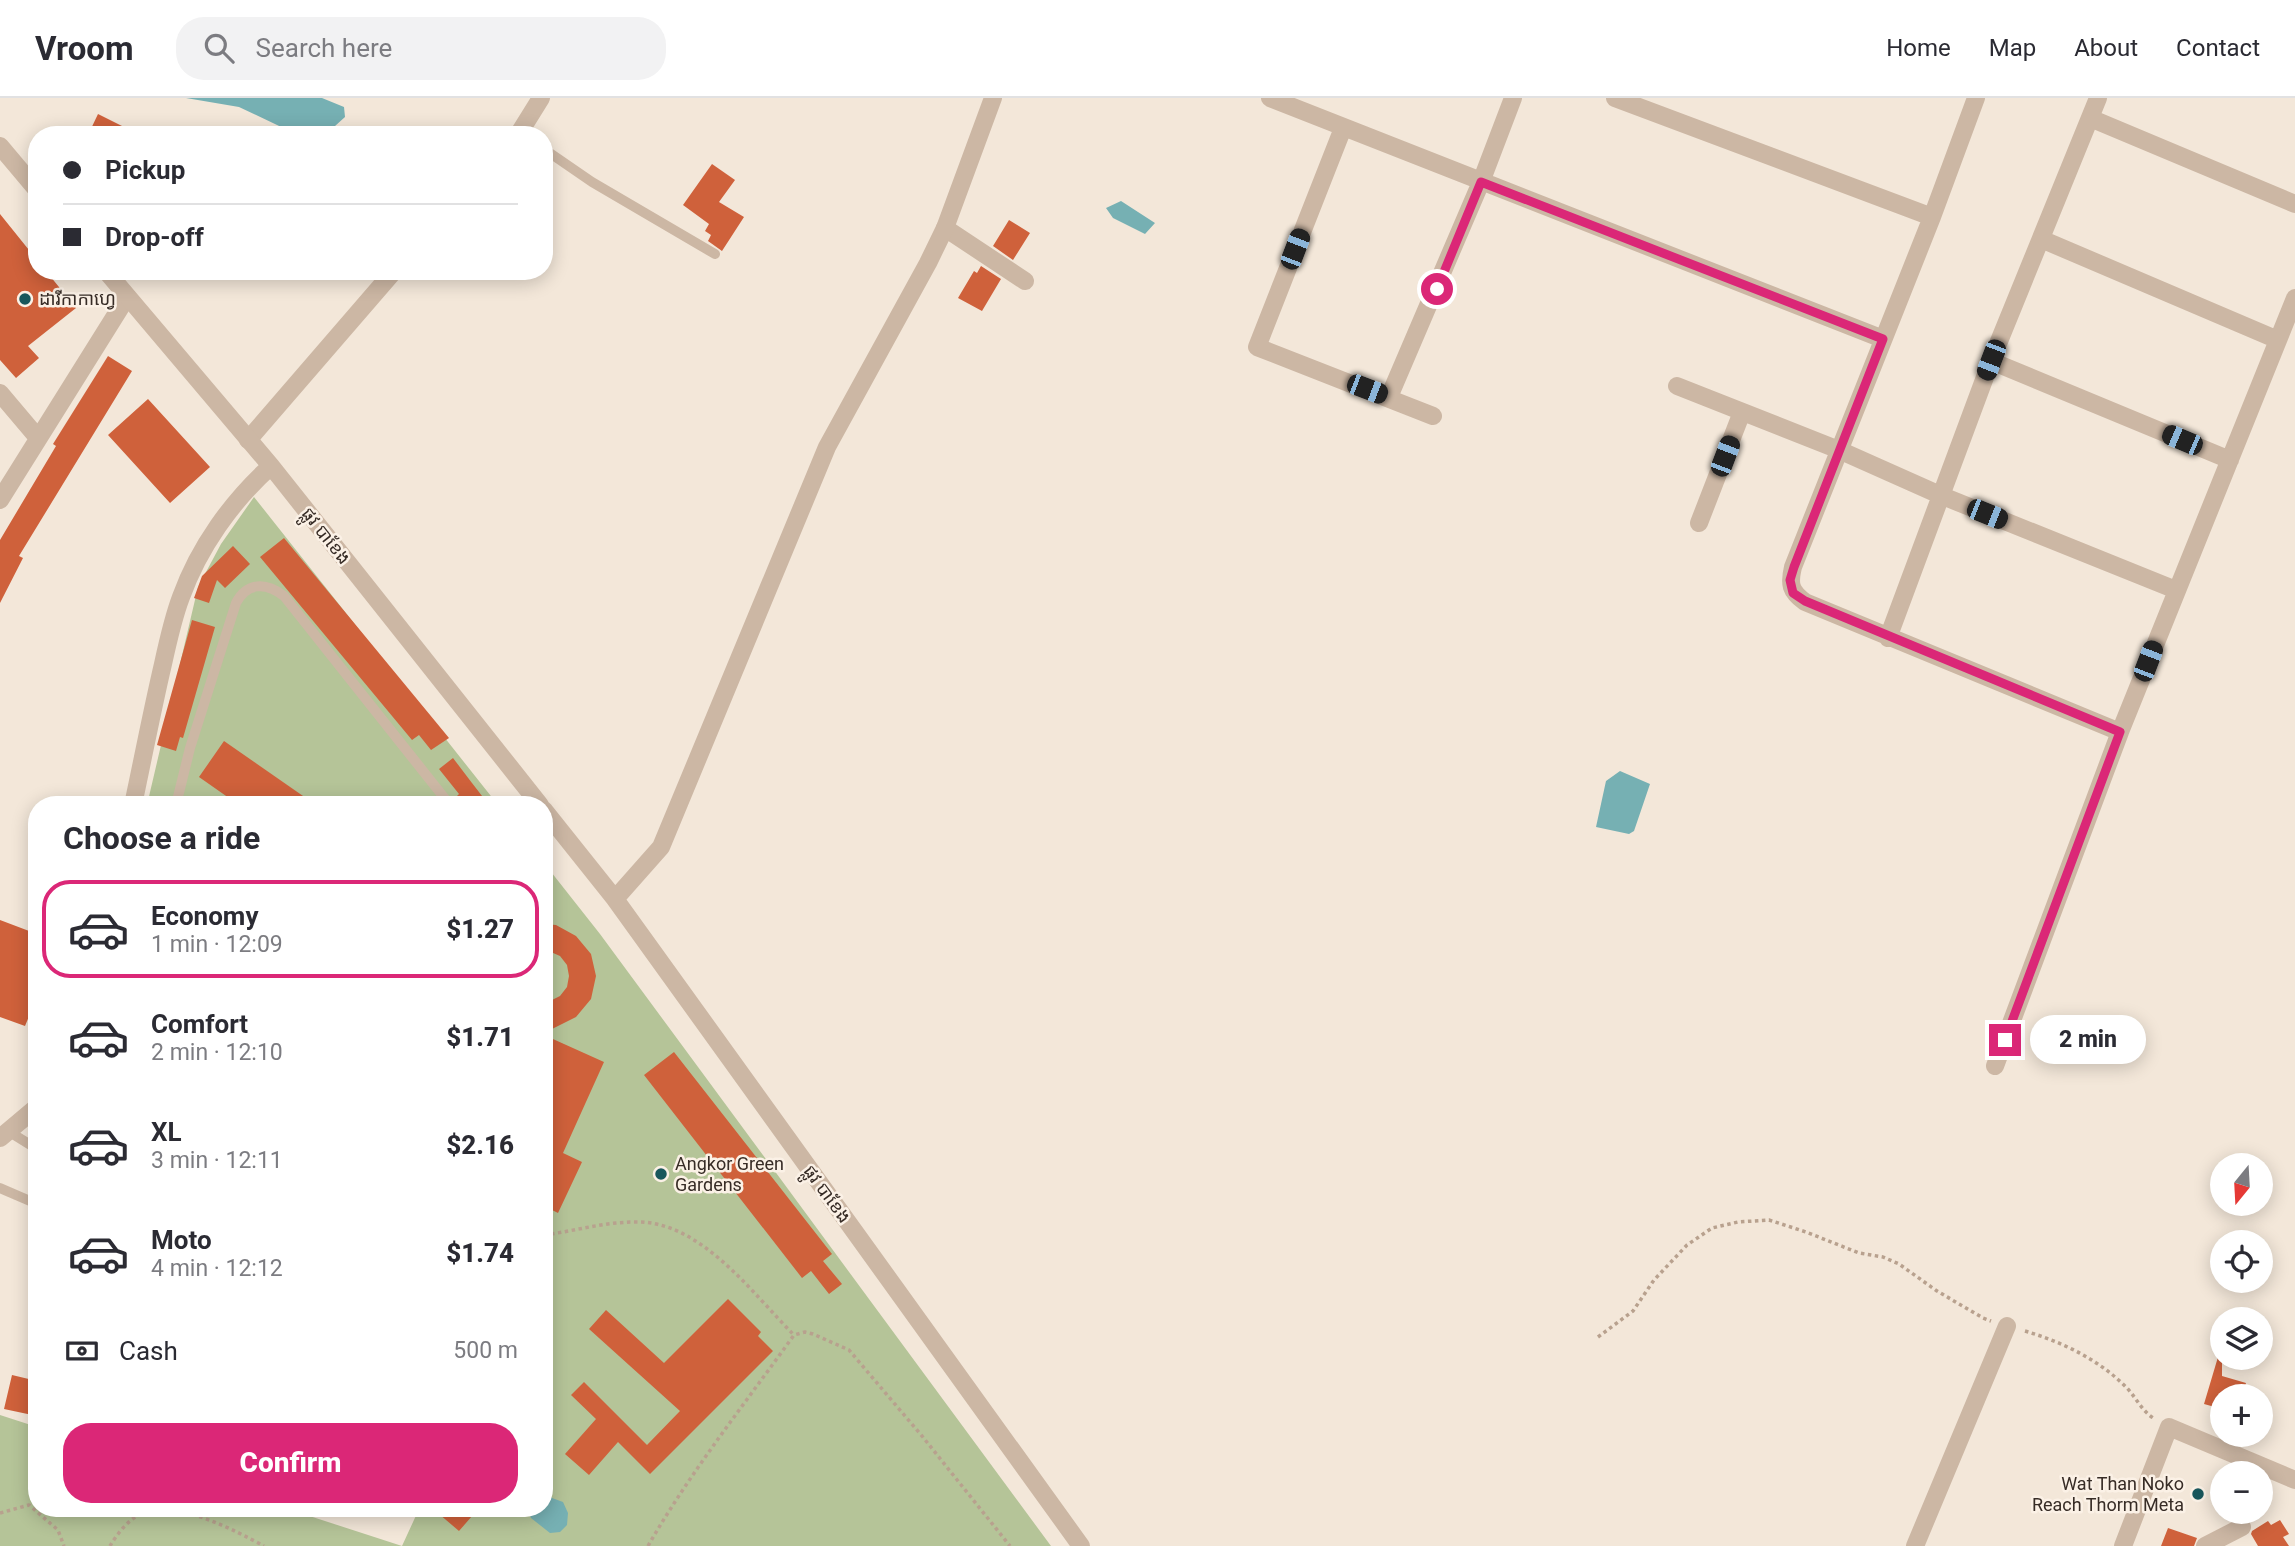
<!DOCTYPE html>
<meta charset="utf-8">
<style>
body{margin:0;font-family:Roboto,"Noto Sans Khmer",sans-serif;background:#f2f2f3;color:#2b2b33;height:100vh;display:flex;flex-direction:column;font-size:26px;white-space:nowrap}
*{box-sizing:border-box;margin:0}
p{font-size:23px;color:#7c7c81}
.icon{flex:none;width:38px;height:38px;fill:none;stroke:currentColor;stroke-width:2;stroke-linecap:round;stroke-linejoin:round}
.map{position:relative;flex:1;overflow:hidden}
.sheet{position:absolute;left:28px;top:698px;width:525px;height:721px;display:flex;flex-direction:column;background:#fff;border-radius:28px;box-shadow:0 4px 18px #0003}
.sheet>*{flex:none}
.top-card{position:absolute;left:28px;top:28px;width:525px;height:154px;border-radius:28px;box-shadow:0 4px 18px #0003;display:grid;align-content:center;height:154px;padding:0 35px;background:#fff}
.needle{width:46px;rotate:198deg}
.buttons{position:absolute;left:2210px;top:1055px;display:grid;gap:14px}
.buttons a{display:grid;place-items:center;width:63px;height:63px;border-radius:50%;background:#fff;box-shadow:0 4px 18px #0003;font-size:35px}
.end{position:absolute;width:32px;height:32px;margin:-16px;border:9px solid #db2777;background:#fff;box-shadow:0 0 0 4px #fff}
.from{border-radius:50%}
.bubble{position:absolute;height:49px;border-radius:24px;background:#fff;box-shadow:0 4px 18px #0003;font-size:23px;font-weight:800;line-height:49px;text-align:center}
.car{position:absolute;width:21px;height:42px;margin:-21px -10px;border-radius:9px;box-shadow:0 0 5px 2px #0007;background:linear-gradient(#222 24%,#8ab4d8 0 40%,#222 0 76%,#8ab4d8 0 86%,#222 0)}
.top-card b{display:flex;align-items:center;gap:24px;height:66px;font-size:26px}
.top-card b+b{border-top:2px solid #e1e1e2}
.top-card i{width:18px;height:18px;background:#2b2b33}
ul{padding:0;list-style:none}
li{display:flex;align-items:center;gap:21px;height:98px;margin:0 14px 10px;padding:0 21px;border:4px solid transparent;border-radius:28px}
li div{flex:1}
li b{display:block;font-size:26px}
li em{font-style:normal;font-weight:800}
li.active{border-color:#db2777}
li>.icon{width:63px;height:63px;stroke-width:1.5}
h2{padding:0 35px;font-size:32px;line-height:84px}
.pay{display:flex;align-items:center;gap:18px;height:77px;padding:0 35px;font-size:26px}
.pay p{margin-inline-start:auto}
.action{display:flex;gap:14px;margin-top:auto;padding:14px 35px}
.action a{flex:1;height:80px;border-radius:28px;background:#db2777;color:#fff;font-size:28px;font-weight:800;line-height:80px;text-align:center}
header{display:flex;align-items:center;gap:42px;box-sizing:border-box;height:98px;padding:0 35px;background:#fff;border-bottom:2px solid #e1e1e2}
header strong{font-size:33px}
nav{display:flex;gap:38px;margin-inline-start:auto;font-size:24px}
.search{width:490px;height:63px;background:#f2f2f3;display:flex;align-items:center;gap:18px;box-sizing:border-box;padding:0 24px;border-radius:28px;color:#7c7c81;font-size:26px}
.map>svg:first-child{display:block}
.green{fill:#b5c498}
.water{fill:#76b0b3}
.building{fill:#cf613b}
.lines{fill:none;stroke-linecap:round;stroke-linejoin:round}
.path{stroke:#b8a18e;stroke-width:3.5;stroke-dasharray:3.5 3.5;stroke-linecap:butt}
.service{stroke:#ccb7a4;stroke-width:10}
.minor{stroke:#ccb7a4;stroke-width:18}
.tertiary{stroke:#ccb7a4;stroke-width:18}
.route{stroke:#db2777;stroke-width:9}
.poi-dot{fill:#19575c;stroke:#fbf1e6;stroke-width:2.5}
.labels{text-anchor:middle;stroke-width:5;stroke-linejoin:round;paint-order:stroke}
.poi-label{font-size:18px;fill:#372c26;stroke:#fbf1e6;text-anchor:start}
.street-label{font-size:18px;fill:#372c26;stroke:#fbf1e6}
</style>
<header>
<strong>Vroom</strong>
<div class="search"><svg class="icon" aria-label="search" viewBox="0 0 24 24"><circle cx="10" cy="10" r="6"/><path d="M15 15l6 6"/></svg>Search here</div>
<nav><a>Home</a><a>Map</a><a>About</a><a>Contact</a></nav>
</header>
<div class="map">
<svg width="2295" height="1448" viewBox="0 0 2295 1448">
<rect width="100%" height="100%" fill="#f3e7d9"/>
<!-- green -->
<path class="green" d="M254,399L498,707H147L198,489L221,446Z
M544,765L600,836L1051,1448H0V1317L37,1329V1410L288,1411L402,1448L419,1411L544,1410Z"/>
<!-- water -->
<path class="water" d="M186,0H322L344,9L345,19L325,37H298L239,9Z
M1121,103L1155,125L1145,136L1113,120L1106,110Z
M1620,673L1650,686L1634,733L1629,736L1596,729L1606,683Z
M544,1391L552,1400L563,1404L568,1415L567,1427L560,1434L550,1435L531,1420L527,1411L544,1410Z"/>
<!-- building -->
<path class="building" d="M98,16L140,37H88Z
M712,66L735,82L719,104L744,119L722,153L708,143L711,137L705,133L709,126L683,107Z
M0,116L37,162V173H46L76,210L28,248L39,260L16,280L0,262Z
M1009,122L1030,135L1013,162L993,148Z
M981,168L1001,181L982,213L958,200L974,173L977,175Z
M108,258L132,273L19,458L23,460L0,505V442L56,348L53,346Z
M148,301L210,369L170,405L108,337Z
M284,440L435,623L449,640L431,652L419,637L412,642L260,459Z
M233,448L250,466L225,490L217,482L209,505L194,500L202,478Z
M192,522L215,529L183,640L180,639L176,653L157,647Z
M224,643L316,707H261L247,698L239,707L199,679Z
M453,660L472,685L489,707H458L455,700L459,696L439,671Z
M0,822L37,836V899L25,928L0,919Z
M544,826L556,827L576,838L591,856L596,878L591,901L576,919L544,935V906L560,898L567,889L569,878L567,867L560,858L544,851Z
M544,937L604,964L563,1055L582,1064L558,1115L544,1108Z
M674,954L832,1156L823,1163L842,1186L829,1196L811,1173L802,1180L644,977Z
M728,1201L761,1234L758,1238L773,1253L650,1376L618,1344L589,1377L565,1356L596,1321L571,1297L584,1284L647,1347L680,1313L589,1231L606,1212L664,1265Z
M2218,1259H2222V1278L2246,1285L2242,1298H2222V1311L2204,1306Z
M12,1277L37,1283V1318L4,1311Z
M432,1410H479L459,1433Z
M2280,1422L2289,1436L2283,1439L2289,1448H2258L2251,1436L2252,1433L2268,1423L2271,1427Z
M2168,1430L2197,1440L2194,1448H2161Z"/>
<g class="lines">
<!-- path -->
<path class="path" d="M544,1137C575,1133 604,1124 635,1124C700,1122 752,1195 794,1237
M2025,1233C2062,1244 2098,1261 2126,1289C2136,1299 2142,1314 2155,1321
M1598,1239L1633,1213L1654,1182L1687,1147L1712,1130L1738,1124L1769,1122L1806,1134L1859,1155L1883,1159L1899,1166L1937,1193L1983,1220L1991,1223
M0,1415L29,1407L58,1432L64,1448
M110,1448C117,1436 130,1419 145,1414C179,1403 234,1432 264,1448
M648,1448C691,1373 744,1307 794,1237L805,1234L813,1236L849,1252L922,1338L1010,1448"/>
<!-- service -->
<path class="service" d="M544,51L592,84L715,156
M176,707L190,650L236,505C247,484 266,484 284,498L450,707
M8,1033L37,1051
M0,1090L37,1106"/>
<!-- minor -->
<path class="minor" d="M1270,0L1883,241
M1615,0L1932,119
M1976,0L1932,119L1793,469C1789,486 1790,493 1805,504L2120,634
M2090,20L2295,106
M1343,30L1257,249L1433,318
M518,37L541,0
M945,130L1025,183
M2041,141L2278,242
M1991,263L2230,362
M1677,288L1839,352L1940,397L2176,492
M0,295L38,340
M1389,299L1481,84L1513,0
M248,342L394,173
M0,402L127,199
M1699,425L1742,314
M1888,540L1991,263L2098,0
M1995,968L2120,634L2295,200
M1915,1448L2007,1228
M2123,1448L2169,1329L2295,1382
M2205,1448L2242,1429"/>
<!-- tertiary -->
<path class="tertiary" d="M0,48L37,92
M106,173L271,368L540,707
M133,707C143,660 152,613 163,566C168,543 173,520 181,499C199,449 232,403 271,368
M544,712L615,801L1081,1448
M615,801L661,749L827,349L928,165L945,130L993,0
M0,1040L37,1009"/>
</g>
<g class="lines">
<!-- route -->
<path class="route" d="M1437,191L1481,84L1883,241L1794,469L1790,482L1793,495L1805,503L2120,634L2005,942"/>
</g>
<!-- markers -->
<g class="poi-dot">
<circle cx="25" cy="201" r="7"/>
<circle cx="661" cy="1076" r="7"/>
<circle cx="2198" cy="1396" r="7"/>
</g>
<g class="labels">
<!-- poi labels -->
<g class="poi-label">
<text x="39" y="207">ដារីកាកាហ្វេ</text>
<text x="675" y="1072">Angkor Green<tspan x="675" dy="21">Gardens</tspan></text>
<text x="2184" y="1392" text-anchor="end">Wat Than Noko<tspan x="2184" dy="21">Reach Thorm Meta</tspan></text>
</g>
<!-- street labels -->
<g class="street-label">
<text transform="translate(326 438) rotate(52)" y="6">ផ្លូវ បាខែង</text>
<text transform="translate(827 1096) rotate(54)" y="6">ផ្លូវ បាខែង</text>
</g>
</g>
</svg>
<div class="buttons">
<a><svg class="needle" viewBox="-14 -14 28 28"><path d="M0-13l5 13h-10z" fill="#e53935"/><path d="M0 13l5-13h-10z" fill="#7c7c81"/></svg></a>
<a><svg class="icon" aria-label="locate" viewBox="0 0 24 24"><circle cx="12" cy="12" r="6"/><path d="M12 2v4M12 18v4M2 12h4M18 12h4"/></svg></a>
<a><svg class="icon" aria-label="layers" viewBox="0 0 24 24"><path d="M12 4l9 5-9 5-9-5zM3 14l9 5 9-5"/></svg></a>
<a>+</a>
<a>−</a>
</div>
<i class="end from" style="left:1437px;top:191px"></i>
<i class="end" style="left:2005px;top:942px"></i>
<div class="bubble" style="left:2030px;top:917px;width:116px">2 min</div>
<i class="car" style="left:1295px;top:151px;rotate:21deg"></i>
<i class="car" style="left:1991px;top:262px;rotate:201deg"></i>
<i class="car" style="left:1367px;top:291px;rotate:111deg"></i>
<i class="car" style="left:2182px;top:342px;rotate:293deg"></i>
<i class="car" style="left:1725px;top:358px;rotate:21deg"></i>
<i class="car" style="left:1987px;top:416px;rotate:112deg"></i>
<i class="car" style="left:2148px;top:563px;rotate:21deg"></i>
<div class="top-card">
<b><i class="from"></i>Pickup</b>
<b><i></i>Drop-off</b>
</div>
<section class="sheet">
<h2>Choose a ride</h2>
<ul>
<li class="active"><svg class="icon" aria-label="car" viewBox="0 0 24 24"><path d="M5 17H2v-5l4-1 3-4h7l3 4 3 1v5h-3M9 17h6M6 11h13"/><circle cx="7" cy="17" r="2"/><circle cx="17" cy="17" r="2"/></svg><div><b>Economy</b><p>1 min · 12:09</p></div><em>$1.27</em></li>
<li><svg class="icon" aria-label="car" viewBox="0 0 24 24"><path d="M5 17H2v-5l4-1 3-4h7l3 4 3 1v5h-3M9 17h6M6 11h13"/><circle cx="7" cy="17" r="2"/><circle cx="17" cy="17" r="2"/></svg><div><b>Comfort</b><p>2 min · 12:10</p></div><em>$1.71</em></li>
<li><svg class="icon" aria-label="car" viewBox="0 0 24 24"><path d="M5 17H2v-5l4-1 3-4h7l3 4 3 1v5h-3M9 17h6M6 11h13"/><circle cx="7" cy="17" r="2"/><circle cx="17" cy="17" r="2"/></svg><div><b>XL</b><p>3 min · 12:11</p></div><em>$2.16</em></li>
<li><svg class="icon" aria-label="car" viewBox="0 0 24 24"><path d="M5 17H2v-5l4-1 3-4h7l3 4 3 1v5h-3M9 17h6M6 11h13"/><circle cx="7" cy="17" r="2"/><circle cx="17" cy="17" r="2"/></svg><div><b>Moto</b><p>4 min · 12:12</p></div><em>$1.74</em></li>
</ul>
<div class="pay"><svg class="icon" aria-label="cash" viewBox="0 0 24 24"><path d="M3 7h18v10H3z"/><circle cx="12" cy="12" r="2"/></svg>Cash<p>500 m</p></div>
<div class="action"><a>Confirm</a></div>
</section>
</div>
